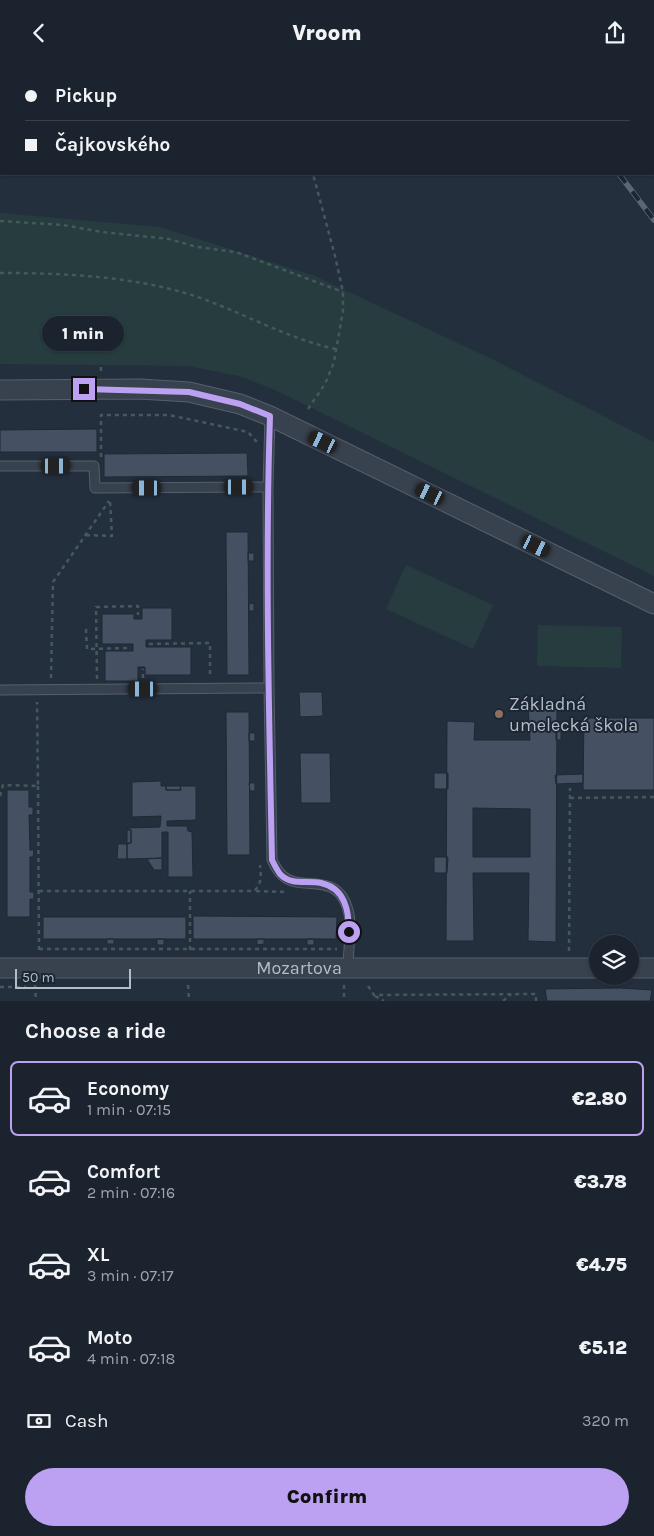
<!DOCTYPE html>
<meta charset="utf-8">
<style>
body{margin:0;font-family:Karla,sans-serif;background:#242b36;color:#f1f3f6;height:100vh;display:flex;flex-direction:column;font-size:19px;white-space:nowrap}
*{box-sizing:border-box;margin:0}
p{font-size:16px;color:#a0a4aa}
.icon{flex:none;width:28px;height:28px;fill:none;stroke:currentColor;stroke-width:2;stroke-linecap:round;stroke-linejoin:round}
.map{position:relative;height:936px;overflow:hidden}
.panel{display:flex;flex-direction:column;background:#1b232e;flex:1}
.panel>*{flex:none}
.top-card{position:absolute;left:0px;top:0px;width:655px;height:110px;box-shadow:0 1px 4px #0004,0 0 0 1px #39404a;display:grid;align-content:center;height:110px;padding:0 25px;background:#1b232e}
.buttons{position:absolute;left:589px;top:870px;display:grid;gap:10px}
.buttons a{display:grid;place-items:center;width:50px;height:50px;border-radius:50%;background:#1b232e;box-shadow:0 1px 4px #0004,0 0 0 1px #39404a;font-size:25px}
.scale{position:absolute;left:15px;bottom:12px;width:116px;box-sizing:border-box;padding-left:5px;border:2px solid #b4bcc9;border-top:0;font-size:14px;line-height:18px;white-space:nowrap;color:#b4bcc9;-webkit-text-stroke:4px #1d2633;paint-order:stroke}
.end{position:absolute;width:22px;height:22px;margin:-11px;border:6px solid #bca0f2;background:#111;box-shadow:0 0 0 2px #111}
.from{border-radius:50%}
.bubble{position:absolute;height:35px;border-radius:18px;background:#1b232e;box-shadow:0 1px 4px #0004,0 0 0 1px #39404a;font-size:16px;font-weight:800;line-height:35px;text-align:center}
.car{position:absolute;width:15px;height:30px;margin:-15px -8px;border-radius:6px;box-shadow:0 0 4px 1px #0007;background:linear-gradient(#222 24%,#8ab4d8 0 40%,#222 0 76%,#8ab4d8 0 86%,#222 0)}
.top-card b{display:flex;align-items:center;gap:18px;height:48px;font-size:19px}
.top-card b+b{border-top:1px solid #39404a}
.top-card i{width:12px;height:12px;background:#f1f3f6}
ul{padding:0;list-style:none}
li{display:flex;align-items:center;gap:15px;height:75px;margin:0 10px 8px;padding:0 15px;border:2px solid transparent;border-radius:8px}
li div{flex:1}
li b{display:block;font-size:19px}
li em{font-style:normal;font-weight:800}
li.active{border-color:#bca0f2}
li>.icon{width:45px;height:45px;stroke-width:1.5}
h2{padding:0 25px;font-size:22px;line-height:60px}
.pay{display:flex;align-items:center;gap:12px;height:55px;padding:0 25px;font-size:19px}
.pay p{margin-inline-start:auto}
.button{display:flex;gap:10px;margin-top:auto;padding:10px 25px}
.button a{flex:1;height:58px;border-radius:30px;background:#bca0f2;color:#111;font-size:20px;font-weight:800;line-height:58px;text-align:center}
header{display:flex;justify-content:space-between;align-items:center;height:65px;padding:0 25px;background:#1b232e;font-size:22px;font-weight:800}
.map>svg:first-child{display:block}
.green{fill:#263c3f}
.building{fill:#455162;stroke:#1f2835;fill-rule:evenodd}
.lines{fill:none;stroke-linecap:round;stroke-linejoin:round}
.lane-casing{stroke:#565f6c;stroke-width:11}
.street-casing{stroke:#565f6c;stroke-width:21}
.path{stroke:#44595c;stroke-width:2.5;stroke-dasharray:4 4;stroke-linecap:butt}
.lane{stroke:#38414e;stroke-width:9}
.street{stroke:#38414e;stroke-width:19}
.rail-casing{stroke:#5a6575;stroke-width:5.5}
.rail{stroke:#1d2633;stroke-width:4;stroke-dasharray:11;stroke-linecap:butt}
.route{stroke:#bca0f2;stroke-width:6}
.education-dot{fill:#8d6e63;stroke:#1d2633;stroke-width:2}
.labels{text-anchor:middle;stroke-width:4;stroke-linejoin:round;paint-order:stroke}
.poi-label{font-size:18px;fill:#b4bcc9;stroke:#1d2633;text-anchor:start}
.street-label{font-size:18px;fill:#b4bcc9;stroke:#1d2633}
</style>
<header><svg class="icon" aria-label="back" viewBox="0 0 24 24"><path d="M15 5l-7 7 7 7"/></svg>Vroom<svg class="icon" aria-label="share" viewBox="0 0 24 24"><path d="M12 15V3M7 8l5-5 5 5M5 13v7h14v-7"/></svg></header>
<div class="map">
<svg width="654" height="936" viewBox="0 0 654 936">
<rect width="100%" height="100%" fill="#242f3e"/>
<!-- green -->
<path class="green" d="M0,148L160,162L315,211L496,296L654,377V511L275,325L239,311L188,301L0,299Z
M406,500L493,540L473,584L386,544Z
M538,560L622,562L621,603L537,601Z"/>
<!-- building -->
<path class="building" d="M97,364V387H0V365Z
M247,388L248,411L104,412V389Z
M226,467H248L249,610H227Z
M248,488H254V496H248Z
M254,538V546H249V539Z
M142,543H172V575H146V582H191V610H145V602H138V616H105V586H133V579H102V549H134V554H142Z
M299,627H322L323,651L300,652Z
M528,640H557L556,877L528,876L529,808H473L474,876H446L447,656L475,657L474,675H530ZM473,743L530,744V792H473Z
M226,647H249L250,790H227Z
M584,653H654V725H583Z
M556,666H561V675H556Z
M249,668H255V676H249Z
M300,688H330L331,738H301Z
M434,708H448V724H434Z
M583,709V718L556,719L555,710Z
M161,716V721H166V725H181L180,721H196V755L167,756V761H187L188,766L192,767L193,812H168V767H162V793L127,794V779L131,778V765L127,763L160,762L161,751L132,752V717Z
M249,718H255V726H250Z
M166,721H180L181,725H166Z
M7,725H29V742H33V750H29L30,785H34L33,792H30V827H34V834H30V852H7Z
M127,765H131V778H127Z
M118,779H127V794H117Z
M434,792H448L447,808H434Z
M162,793V805H154L147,794Z
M193,851L337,852L336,874H193Z
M43,852H186V874H43Z
M107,874H114V879H107Z
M157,874H164V880H157Z
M257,874H264V879L257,880Z
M307,874H314V880H307Z
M620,923L652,925L650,936H547L545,924Z"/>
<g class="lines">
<defs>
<path id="lane" d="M0,401H94L95,423L268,422
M269,623L272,795C274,799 277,805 280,808C299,831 339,801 349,849C352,865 348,886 348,903
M0,625L269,623L268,422L270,351"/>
<g id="street">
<path d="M0,325L140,324L189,327L240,339L270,351L654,539"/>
<path id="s1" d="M0,903H598"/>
<path d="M630,903H654"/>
</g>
</defs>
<!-- lane casing -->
<use href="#lane" class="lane-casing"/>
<!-- street casing -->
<use href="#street" class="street-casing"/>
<!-- path -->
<path class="path" d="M285,0V1
M588,0L589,1
M0,156L63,160L102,167L169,174L197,182L236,187L343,227
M0,208C61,208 127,211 185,228C236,243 283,273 336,284
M101,302V309
M308,344L325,319L334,297L343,246V227L335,191L313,109
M101,392V350H169L248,367L257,377
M86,470L112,471L110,435
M86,564L87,584L130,583
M149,579L210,578V612
M51,613L53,517L109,436
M143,613V604
M97,614L96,542L138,541V550
M38,721L39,885
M0,731L3,720L38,721L37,637
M570,733L654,732
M39,826H254C262,819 261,810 260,800
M256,826L285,827
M39,884H337
M190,885V826
M569,886L570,723
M35,920L36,936
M188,920L189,936
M344,920V936
M368,921L374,930L536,929V936
M0,922H26
M375,931L384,936
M503,936L511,929"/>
<!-- lane -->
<use href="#lane" class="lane"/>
<!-- street -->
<use href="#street" class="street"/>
<defs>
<path id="rail" d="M540,0L541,1
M619,109L654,155"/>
</defs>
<!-- rail casing -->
<use href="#rail" class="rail-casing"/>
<!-- rail -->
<use href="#rail" class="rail"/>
</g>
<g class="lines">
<!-- route -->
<path class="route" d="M84,324L189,327L240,339L270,351C265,499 269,647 272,795C274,799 277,805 280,809C291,821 307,815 321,818C345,823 349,846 349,867"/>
</g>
<!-- markers -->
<circle class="education-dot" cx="499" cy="649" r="5"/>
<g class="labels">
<!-- poi labels -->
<g class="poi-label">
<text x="509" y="645">Základná<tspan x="509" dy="21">umelecká škola</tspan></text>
</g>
<!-- street labels -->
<g class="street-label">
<text dy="6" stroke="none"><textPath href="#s1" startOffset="299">Mozartova</textPath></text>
</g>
</g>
</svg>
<div class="buttons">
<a><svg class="icon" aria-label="layers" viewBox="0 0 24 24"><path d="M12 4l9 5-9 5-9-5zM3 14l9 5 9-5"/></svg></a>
</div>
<div class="scale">50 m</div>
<i class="end from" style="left:349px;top:867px"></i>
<i class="end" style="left:84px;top:324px"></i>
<div class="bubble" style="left:42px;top:251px;width:82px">1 min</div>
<i class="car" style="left:323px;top:377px;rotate:296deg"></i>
<i class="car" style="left:56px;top:401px;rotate:90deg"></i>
<i class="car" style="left:239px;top:422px;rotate:90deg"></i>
<i class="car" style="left:147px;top:423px;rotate:270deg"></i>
<i class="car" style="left:430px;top:429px;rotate:296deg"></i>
<i class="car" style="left:536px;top:481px;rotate:116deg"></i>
<i class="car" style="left:143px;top:624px;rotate:270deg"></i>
<div class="top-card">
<b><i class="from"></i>Pickup</b>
<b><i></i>Čajkovského</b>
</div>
</div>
<section class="panel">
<h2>Choose a ride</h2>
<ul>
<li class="active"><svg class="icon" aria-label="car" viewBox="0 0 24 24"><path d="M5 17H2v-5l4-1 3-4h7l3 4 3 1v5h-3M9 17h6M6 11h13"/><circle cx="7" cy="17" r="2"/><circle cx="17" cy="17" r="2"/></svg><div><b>Economy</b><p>1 min · 07:15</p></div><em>€2.80</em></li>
<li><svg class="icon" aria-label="car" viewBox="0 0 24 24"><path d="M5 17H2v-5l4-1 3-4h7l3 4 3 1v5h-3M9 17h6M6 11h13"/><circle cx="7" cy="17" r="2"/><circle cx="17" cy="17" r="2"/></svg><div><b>Comfort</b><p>2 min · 07:16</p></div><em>€3.78</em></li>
<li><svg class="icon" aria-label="car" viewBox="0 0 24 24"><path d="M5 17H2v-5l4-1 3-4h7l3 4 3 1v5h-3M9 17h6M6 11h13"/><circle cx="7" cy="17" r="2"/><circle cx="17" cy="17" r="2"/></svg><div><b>XL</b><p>3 min · 07:17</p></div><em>€4.75</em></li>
<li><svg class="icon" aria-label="car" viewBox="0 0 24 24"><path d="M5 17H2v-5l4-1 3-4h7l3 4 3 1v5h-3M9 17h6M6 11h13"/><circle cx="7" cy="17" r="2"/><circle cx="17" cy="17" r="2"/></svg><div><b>Moto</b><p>4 min · 07:18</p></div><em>€5.12</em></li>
</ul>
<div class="pay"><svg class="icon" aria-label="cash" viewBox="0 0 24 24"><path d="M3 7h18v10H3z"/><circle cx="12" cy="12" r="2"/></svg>Cash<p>320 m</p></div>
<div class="button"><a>Confirm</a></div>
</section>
